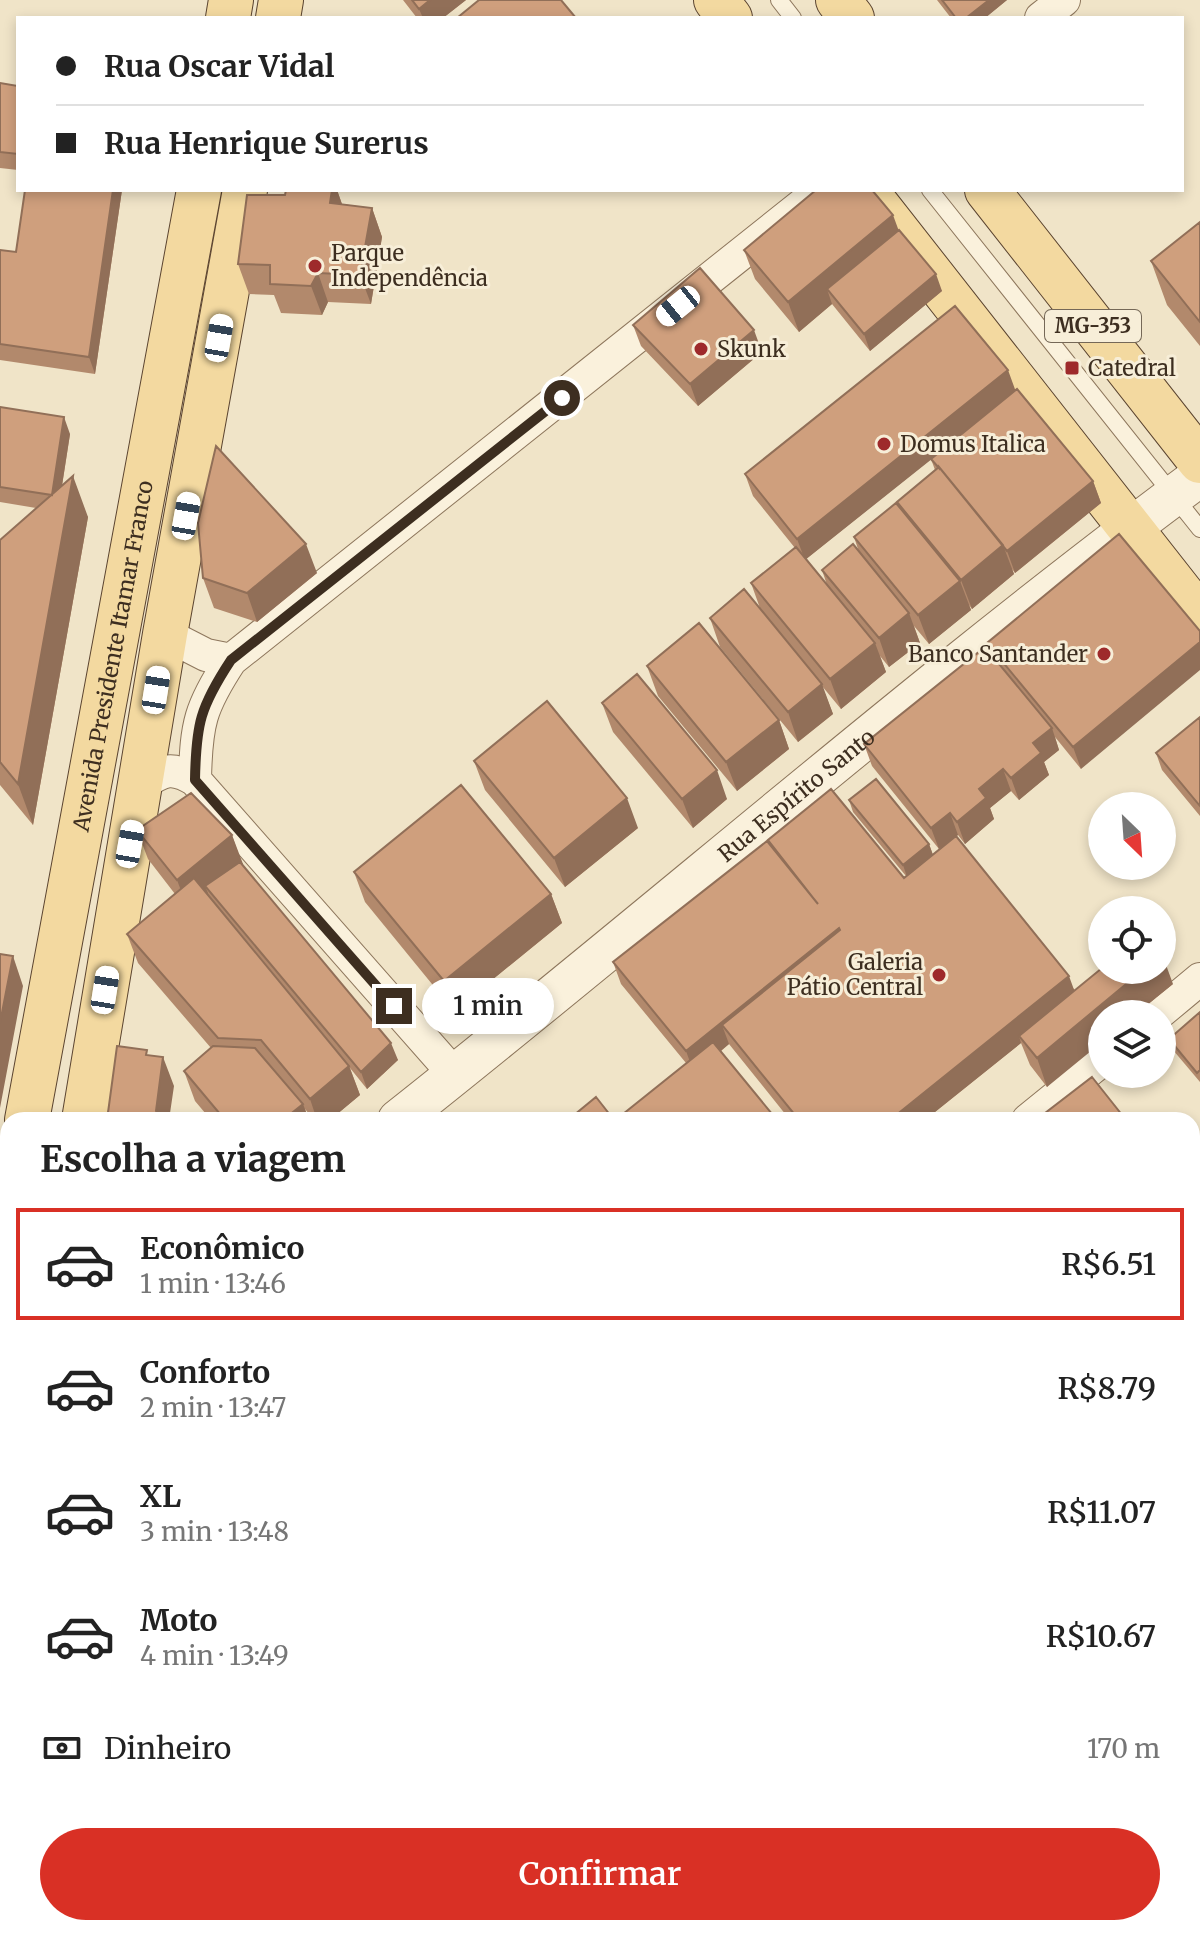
<!DOCTYPE html>
<html lang="pt">
<meta charset="utf-8">
<style>
body{margin:0;font-family:Merriweather,serif;background:#f6f6f6;color:#222;height:100vh;display:flex;flex-direction:column;font-size:30px;white-space:nowrap}
*{box-sizing:border-box;margin:0}
p{font-size:26px;color:#767676}
.icon{flex:none;width:44px;height:44px;fill:none;stroke:currentColor;stroke-width:2;stroke-linecap:round;stroke-linejoin:round}
.map{position:relative;flex:1;overflow:hidden}
.drawer{position:absolute;left:0px;top:1112px;width:1200px;height:824px;display:flex;flex-direction:column;background:#fff;border-radius:24px 24px 0 0;box-shadow:0 4px 12px #0003}
.drawer>*{flex:none}
.top-card{position:absolute;left:16px;top:16px;width:1168px;height:176px;border-radius:0px;box-shadow:0 4px 12px #0003;display:grid;align-content:center;height:176px;padding:0 40px;background:#fff}
.needle{width:52px;rotate:155deg}
.tools{position:absolute;left:1088px;top:792px;display:grid;gap:16px}
.tools a{display:grid;place-items:center;width:88px;height:88px;border-radius:50%;background:#fff;box-shadow:0 4px 12px #0003;font-size:40px}
.end{position:absolute;width:36px;height:36px;margin:-18px;border:10px solid #3d2e20;background:#fff;box-shadow:0 0 0 4px #fff}
.from{border-radius:50%}
.bubble{position:absolute;height:56px;border-radius:28px;background:#fff;box-shadow:0 4px 12px #0003;font-size:26px;font-weight:600;line-height:56px;text-align:center}
.car{position:absolute;width:24px;height:48px;margin:-24px -12px;border-radius:10px;box-shadow:0 0 6px 2px #0007;background:linear-gradient(#fff 24%,#345 0 40%,#fff 0 76%,#345 0 86%,#fff 0)}
.top-card b{display:flex;align-items:center;gap:28px;height:76px;font-size:30px}
.top-card b+b{border-top:2px solid #e0e0e0}
.top-card i{width:20px;height:20px;background:#222}
ul{padding:0;list-style:none}
li{display:flex;align-items:center;gap:24px;height:112px;margin:0 16px 12px;padding:0 24px;border:4px solid transparent;border-radius:0px}
li div{flex:1}
li b{display:block;font-size:30px}
li em{font-style:normal;font-weight:600}
li.on{border-color:#d93025}
li>.icon{width:72px;height:72px;stroke-width:1.5}
h2{padding:0 40px;font-size:36px;line-height:96px}
.pay{display:flex;align-items:center;gap:20px;height:88px;padding:0 40px;font-size:30px}
.pay p{margin-inline-start:auto}
.button{display:flex;gap:16px;margin-top:auto;padding:16px 40px}
.button a{flex:1;height:92px;border-radius:48px;background:#d93025;color:#fff;font-size:32px;font-weight:600;line-height:92px;text-align:center}
.map>svg:first-child{display:block}
.lines{fill:none;stroke-linecap:round;stroke-linejoin:round}
.service-casing{stroke:#8d765c;stroke-width:18}
.pedestrian-casing{stroke:#8d765c;stroke-width:26}
.minor-casing{stroke:#8d765c;stroke-width:34}
.tertiary-casing{stroke:#8d765c;stroke-width:42}
.primary-casing{stroke:#5b4430;stroke-width:46}
.service{stroke:#faf1dc;stroke-width:16}
.pedestrian{stroke:#faf1dc;stroke-width:24}
.minor{stroke:#faf1dc;stroke-width:32}
.tertiary{stroke:#faf1dc;stroke-width:40}
.primary{stroke:#f3d9a0;stroke-width:44}
.wall{fill:#b2896c;fill-rule:evenodd}
.shaded-wall{fill:#916f58}
.building{fill:#cf9f7d;stroke:#916f58;stroke-width:2}
.route{stroke:#3d2e20;stroke-width:10}
.poi-dot{fill:#9e2a2b;stroke:#f7eed8;stroke-width:3}
.labels{text-anchor:middle;stroke-width:6;stroke-linejoin:round;paint-order:stroke}
.shield{fill:#f7eed8;stroke:#756857;stroke-width:2}
.shield-label{font-size:20px;font-weight:bold;fill:#3d2e20}
.poi-label{font-size:22px;fill:#3d2e20;stroke:#f7eed8;text-anchor:start}
.street-label{font-size:22px;fill:#3d2e20;stroke:#f7eed8}
</style>
<div class="map">
<svg width="1200" height="1936" viewBox="0 0 1200 1936">
<rect width="100%" height="100%" fill="#f0e4c8"/>
<g class="lines">
<defs>
<path id="service" d="M779,0L793,18
M930,190L1200,529"/>
<path id="pedestrian" d="M1185,1936L1200,1924"/>
<path id="minor" d="M1041,18L1064,0
M165,634L206,655L231,660
M195,780C196,724 200,707 231,660L821,190
M140,785C163,771 170,765 195,780L454,1074
M1158,1014L1200,979
M1028,1120L1102,1060
M393,1928L400,1936
M140,1936L149,1928"/>
<g id="tertiary">
<path id="s1" d="M398,1120C667,907 925,680 1200,476"/>
<path d="M0,1323L8,1324"/>
<path d="M1192,1480L1200,1473"/>
<path d="M605,1936L616,1928"/>
</g>
<g id="primary">
<path d="M716,0L730,18"/>
<path d="M838,0L852,18"/>
<path d="M228,18L231,0"/>
<path d="M278,18L281,0"/>
<path d="M865,190L1200,617"/>
<path d="M987,190L1200,461"/>
<path id="s2" d="M27,1120L199,190"/>
<path d="M84,1120L165,634L245,190"/>
<path d="M0,1266L8,1222"/>
<path d="M0,1585L8,1558"/>
</g>
</defs>
<!-- service casing -->
<use href="#service" class="service-casing"/>
<!-- pedestrian casing -->
<use href="#pedestrian" class="pedestrian-casing"/>
<!-- minor casing -->
<use href="#minor" class="minor-casing"/>
<!-- tertiary casing -->
<use href="#tertiary" class="tertiary-casing"/>
<!-- primary casing -->
<use href="#primary" class="primary-casing"/>
<!-- service -->
<use href="#service" class="service"/>
<!-- pedestrian -->
<use href="#pedestrian" class="pedestrian"/>
<!-- minor -->
<use href="#minor" class="minor"/>
<!-- tertiary -->
<use href="#tertiary" class="tertiary"/>
<!-- primary -->
<use href="#primary" class="primary"/>
</g>
<!-- wall -->
<path class="wall" d="M403,0H466L443,18H417Z
M937,0H1007L985,18H951Z
M0,83L18,86V170L0,168Z
M122,190L95,374L0,360V250L16,252Z
M337,190L342,204L372,208L382,237L371,304L328,302L322,315L281,313L274,295L249,294L238,264L285,195Z
M1200,222V346L1167,305L1151,261Z
M899,230L942,291L870,351L832,304L799,332L755,279L744,250Z
M633,325L762,352L698,406L641,346Z
M1015,390L1093,481L1101,503L1015,573L1012,569L1014,574L972,609L969,605L971,610L929,644L914,626L920,643L889,667L880,656L886,672L841,709L822,686L833,714L798,742L720,647L710,618L761,611L751,583L795,548L753,496L745,474ZM931,459L935,470L897,502L899,506L854,537L859,552L822,570L827,585L806,559Z
M0,407L70,434L62,486L88,517L33,825L0,785V540L36,508L0,502Z
M1119,534L1081,769L1055,737L1059,750L1044,762L1049,775L1019,800L1011,791L990,808L994,819L965,844L958,835L939,849L872,766L864,744L991,654L987,643Z
M317,573L257,622L214,608L203,578Z
M647,666L779,720L789,749L737,791L658,696Z
M602,703L727,799L693,828L613,732Z
M1200,717V816L1162,770L1156,753Z
M474,761L638,828L565,887L485,790Z
M849,800L929,844L933,855L1075,990L1173,984L1136,1014H1102L1047,1087L1030,1065L1021,1043L925,1120H790L729,1044L721,1051L686,1063L621,984L613,962L769,845L768,840L904,878L906,876L853,812Z
M137,830L232,835L242,865L398,1060L367,1089L350,1068L360,1095L330,1120H314L305,1109L309,1120H211L195,1101L184,1071L211,1048L138,963L127,934L175,894L148,859Z
M354,872L551,894L562,923L454,1011L365,902Z
M1200,1012V1082L1173,1050L1169,1039Z
M8,1824V1928H109L100,1936H0V1832Z
M476,1928H544L547,1936H483Z"/>
<!-- shaded-wall -->
<path class="shaded-wall" d="M430,0H466L443,18H423L419,9Z
M989,0H1007L985,18H966Z
M113,190H122L95,374L89,357Z
M332,190H337L344,210L330,203Z
M372,208L382,237L371,304L360,275Z
M893,215L904,245L827,289L832,304L799,332L788,302Z
M318,273L328,302L322,315L311,286Z
M936,274L942,291L870,351L864,334Z
M754,330L762,352L698,406L690,384Z
M1008,370L1016,392L805,560L797,539Z
M64,417L70,434L58,511L52,495Z
M73,476L88,517L33,825L18,784Z
M1093,481L1101,503L1015,573L1007,551Z
M306,544L317,573L257,622L247,593Z
M1003,545L1014,574L972,609L961,580Z
M960,581L971,610L929,644L918,615Z
M909,613L920,643L889,667L879,638Z
M1200,642V670L1081,769L1073,747Z
M875,643L886,672L841,709L830,679Z
M822,684L833,714L798,742L788,712Z
M779,720L789,749L737,791L726,762Z
M1052,728L1059,750L1044,762L1049,775L1019,800L1011,778L1033,743Z
M1003,769L1011,791L990,808L994,819L965,844L957,822L979,789Z
M717,770L727,799L693,828L682,799Z
M627,798L638,828L565,887L554,858Z
M950,813L958,835L939,849L931,828Z
M232,835L243,864L210,891L205,886L208,893L188,909L177,880Z
M929,844L933,855L907,877L903,865Z
M551,894L562,923L454,1011L444,981Z
M839,928L847,949L722,1025L729,1044L694,1073L686,1051Z
M1162,954L1173,984L1136,1014H1102V1042L1047,1087L1037,1058L1143,970H1162Z
M13,956L23,986L0,1108V1023Z
M1069,976L1077,998L1019,1036L1021,1043L925,1120H890Z
M391,1043L398,1060L367,1089L361,1072Z
M163,1057L174,1086L169,1120H159L156,1111Z
M349,1066L360,1095L330,1120H317L310,1099Z
M303,1104L309,1120H283Z
M8,1698V1736L0,1743V1704Z
M65,1928H109L100,1936H56Z
M540,1928H544L547,1936H530Z
M554,1928H568L558,1936H557Z"/>
<!-- building -->
<path class="building" d="M412,0H430L419,9Z
M479,0H561L576,18H457Z
M942,0H989L966,18H956Z
M0,83L18,86V154L0,152Z
M25,190H113L89,357L0,344V250L16,252Z
M286,190H332L330,203L372,208L360,275L318,273L311,286L270,284V265L238,264L247,195H285Z
M816,190H872L893,215L788,302L744,250Z
M1200,222V322L1151,261Z
M899,230L936,274L864,334L827,289Z
M700,268L754,330L690,384L633,325Z
M955,306L1008,370L797,539L745,474Z
M1017,389L1093,481L1007,551L939,467V468L931,459Z
M0,407L64,417L52,495L0,487Z
M216,446L306,544L247,593L203,578L198,523Z
M939,467L1003,545L961,580L897,502Z
M73,476L18,784L0,762V540Z
M896,503L960,581L918,615L854,537Z
M1119,534L1200,631V642L1073,747L987,643Z
M853,544L909,613L879,638L822,570Z
M796,547L875,643L830,679L751,583Z
M744,589L822,684L788,712L710,618Z
M699,623L779,720L726,762L647,666Z
M985,647L1052,728L1033,743L1041,753L1011,778L1003,769L979,789L986,798L957,822L950,813L931,828L864,744Z
M637,674L717,770L682,799L602,703Z
M547,701L627,798L554,858L474,761Z
M1200,717V806L1156,753Z
M876,779L929,844L903,865L849,800Z
M461,785L551,894L444,981L354,872Z
M831,789L904,878L956,836L1069,976L890,1120H799L722,1025L840,930L839,928L686,1051L613,962L767,841L818,904L768,840Z
M191,793L232,835L177,880L137,830Z
M240,862L391,1043L361,1072L205,886Z
M194,878L349,1066L310,1099L261,1040L218,1038L127,934Z
M0,954L13,956L0,1023Z
M1102,968V970H1143L1037,1058L1019,1036Z
M1200,1012V1070L1197,1073L1169,1039Z
M713,1042L777,1120H619L618,1118Z
M117,1046L147,1050L146,1055L163,1057L156,1111L164,1120H107Z
M213,1046L255,1048L303,1104L283,1120H225L184,1071Z
M1092,1077L1126,1120H1036Z
M596,1097L614,1120H568Z
M8,1589V1698L0,1704V1614Z
M8,1824V1895L0,1886V1832Z
M0,1897L8,1906V1928H28L35,1936H0Z
M38,1928H65L56,1936H45Z
M484,1928H540L530,1936H490Z
M1200,1928V1936H1191Z"/>
<g class="lines">
<!-- route -->
<path class="route" d="M394,1006L195,780C196,724 200,707 231,660L562,398"/>
</g>
<!-- markers -->
<g class="poi-dot">
<circle cx="315" cy="266" r="8"/>
<circle cx="701" cy="349" r="8"/>
<rect x="1064" y="360" width="16" height="16" rx="4"/>
<circle cx="884" cy="444" r="8"/>
<circle cx="1104" cy="654" r="8"/>
<circle cx="939" cy="975" r="8"/>
</g>
<g class="labels">
<!-- shield labels -->
<rect class="shield" x="1045" y="310" width="96" height="32" rx="6"/>
<g class="shield-label">
<text x="1093" y="333">MG-353</text>
</g>
<!-- poi labels -->
<g class="poi-label">
<text x="331" y="261">Parque<tspan x="331" dy="25">Independência</tspan></text>
<text x="717" y="357">Skunk</text>
<text x="1088" y="376">Catedral</text>
<text x="900" y="452">Domus Italica</text>
<text x="1088" y="662" text-anchor="end">Banco Santander</text>
<text x="923" y="970" text-anchor="end">Galeria<tspan x="923" dy="25">Pátio Central</tspan></text>
</g>
<!-- street labels -->
<g class="street-label">
<text dy="8" stroke="none"><textPath href="#s2" startOffset="472">Avenida Presidente Itamar Franco</textPath></text>
<text dy="8" stroke="none"><textPath href="#s1" startOffset="514">Rua Espírito Santo</textPath></text>
</g>
</g>
</svg>
<div class="tools">
<a><svg class="needle" viewBox="-14 -14 28 28"><path d="M0-13l5 13h-10z" fill="#e53935"/><path d="M0 13l5-13h-10z" fill="#767676"/></svg></a>
<a><svg class="icon" aria-label="locate" viewBox="0 0 24 24"><circle cx="12" cy="12" r="6"/><path d="M12 2v4M12 18v4M2 12h4M18 12h4"/></svg></a>
<a><svg class="icon" aria-label="layers" viewBox="0 0 24 24"><path d="M12 4l9 5-9 5-9-5zM3 14l9 5 9-5"/></svg></a>
</div>
<i class="end from" style="left:562px;top:398px"></i>
<i class="end" style="left:394px;top:1006px"></i>
<div class="bubble" style="left:422px;top:978px;width:132px">1 min</div>
<i class="car" style="left:678px;top:306px;rotate:231deg"></i>
<i class="car" style="left:219px;top:338px;rotate:10deg"></i>
<i class="car" style="left:186px;top:516px;rotate:10deg"></i>
<i class="car" style="left:156px;top:690px;rotate:9deg"></i>
<i class="car" style="left:130px;top:844px;rotate:10deg"></i>
<i class="car" style="left:105px;top:990px;rotate:9deg"></i>
<div class="top-card">
<b><i class="from"></i>Rua Oscar Vidal</b>
<b><i></i>Rua Henrique Surerus</b>
</div>
<section class="drawer">
<h2>Escolha a viagem</h2>
<ul>
<li class="on"><svg class="icon" aria-label="car" viewBox="0 0 24 24"><path d="M5 17H2v-5l4-1 3-4h7l3 4 3 1v5h-3M9 17h6M6 11h13"/><circle cx="7" cy="17" r="2"/><circle cx="17" cy="17" r="2"/></svg><div><b>Econômico</b><p>1 min · 13:46</p></div><em>R$6.51</em></li>
<li><svg class="icon" aria-label="car" viewBox="0 0 24 24"><path d="M5 17H2v-5l4-1 3-4h7l3 4 3 1v5h-3M9 17h6M6 11h13"/><circle cx="7" cy="17" r="2"/><circle cx="17" cy="17" r="2"/></svg><div><b>Conforto</b><p>2 min · 13:47</p></div><em>R$8.79</em></li>
<li><svg class="icon" aria-label="car" viewBox="0 0 24 24"><path d="M5 17H2v-5l4-1 3-4h7l3 4 3 1v5h-3M9 17h6M6 11h13"/><circle cx="7" cy="17" r="2"/><circle cx="17" cy="17" r="2"/></svg><div><b>XL</b><p>3 min · 13:48</p></div><em>R$11.07</em></li>
<li><svg class="icon" aria-label="car" viewBox="0 0 24 24"><path d="M5 17H2v-5l4-1 3-4h7l3 4 3 1v5h-3M9 17h6M6 11h13"/><circle cx="7" cy="17" r="2"/><circle cx="17" cy="17" r="2"/></svg><div><b>Moto</b><p>4 min · 13:49</p></div><em>R$10.67</em></li>
</ul>
<div class="pay"><svg class="icon" aria-label="cash" viewBox="0 0 24 24"><path d="M3 7h18v10H3z"/><circle cx="12" cy="12" r="2"/></svg>Dinheiro<p>170 m</p></div>
<div class="button"><a>Confirmar</a></div>
</section>
</div>
